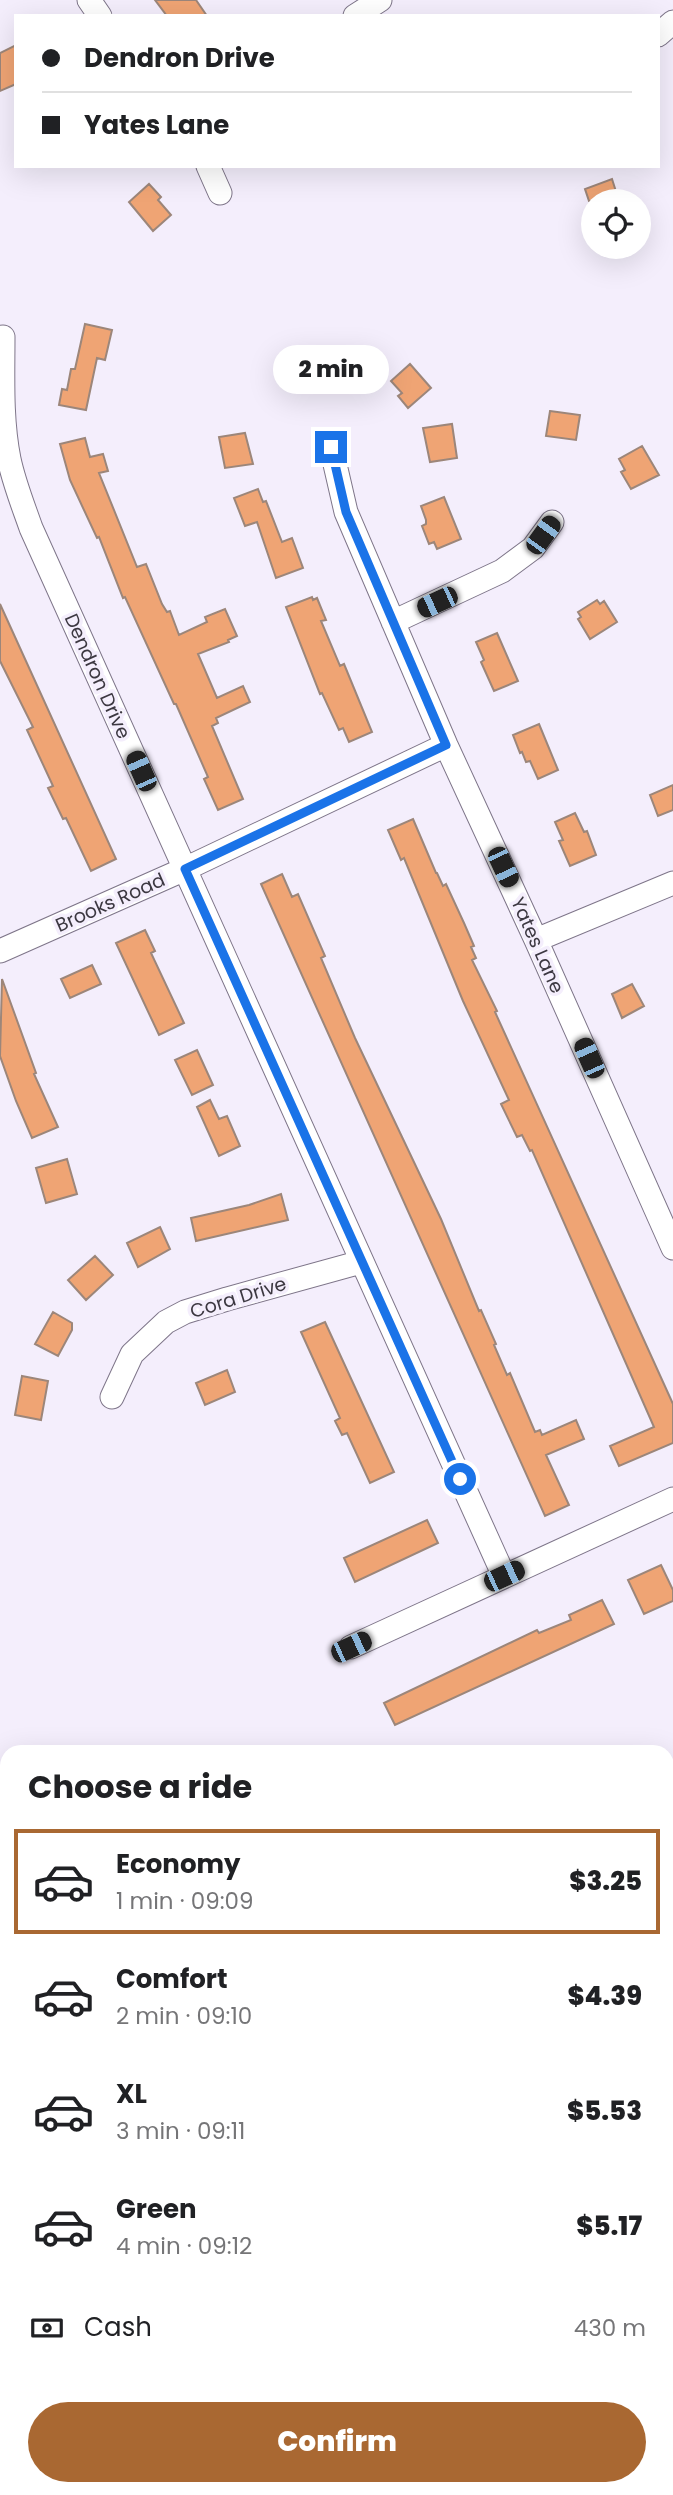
<!DOCTYPE html>
<meta charset="utf-8">
<style>
body{margin:0;font-family:Poppins,sans-serif;background:#f2f2f2;color:#202124;height:100vh;display:flex;flex-direction:column;font-size:26px;white-space:nowrap}
*{box-sizing:border-box;margin:0}
p{font-size:23px;color:#757577}
.icon{flex:none;width:38px;height:38px;fill:none;stroke:currentColor;stroke-width:2;stroke-linecap:round;stroke-linejoin:round}
.map{position:relative;flex:1;overflow:hidden}
.details{position:absolute;left:0px;top:1745px;width:674px;height:751px;display:flex;flex-direction:column;background:#fff;border-radius:21px 21px 0 0;box-shadow:0 7px 28px #0002}
.details>*{flex:none}
.hud{position:absolute;left:14px;top:14px;width:646px;height:154px;border-radius:0px;box-shadow:0 7px 28px #0002;display:grid;align-content:center;height:154px;padding:0 28px;background:#fff}
.fabs{position:absolute;left:581px;top:189px;display:grid;gap:14px}
.fabs a{display:grid;place-items:center;width:70px;height:70px;border-radius:50%;background:#fff;box-shadow:0 7px 28px #0002;font-size:35px}
.end{position:absolute;width:32px;height:32px;margin:-16px;border:9px solid #1a73e8;background:#fff;box-shadow:0 0 0 4px #fff}
.from{border-radius:50%}
.bubble{position:absolute;height:49px;border-radius:24px;background:#fff;box-shadow:0 7px 28px #0002;font-size:23px;font-weight:800;line-height:49px;text-align:center}
.car{position:absolute;width:21px;height:42px;margin:-21px -10px;border-radius:9px;box-shadow:0 0 5px 2px #0007;background:linear-gradient(#222 24%,#8ab4d8 0 40%,#222 0 76%,#8ab4d8 0 86%,#222 0)}
.hud b{display:flex;align-items:center;gap:24px;height:66px;font-size:26px}
.hud b+b{border-top:2px solid #e0e0e0}
.hud i{width:18px;height:18px;background:#202124}
ul{padding:0;list-style:none}
li{display:flex;align-items:center;gap:21px;height:105px;margin:0 14px 10px;padding:0 14px;border:4px solid transparent;border-radius:0px}
li div{flex:1}
li b{display:block;font-size:26px}
li em{font-style:normal;font-weight:800}
li.current{border-color:#a96832}
li>.icon{width:63px;height:63px;stroke-width:1.5}
h2{padding:0 28px;font-size:32px;line-height:84px}
.pay{display:flex;align-items:center;gap:18px;height:77px;padding:0 28px;font-size:26px}
.pay p{margin-inline-start:auto}
.primary-button{display:flex;gap:14px;margin-top:auto;padding:14px 28px}
.primary-button a{flex:1;height:80px;border-radius:42px;background:#a96832;color:#fff;font-size:28px;font-weight:800;line-height:80px;text-align:center}
.map>svg:first-child{display:block}
.building{fill:#efa474;stroke:#9c867a;stroke-width:2}
.lines{fill:none;stroke-linecap:round;stroke-linejoin:round}
.lane-casing{stroke:#7e7589;stroke-width:15}
.street-casing{stroke:#7e7589;stroke-width:25}
.secondary-casing{stroke:#7e7589;stroke-width:36}
.lane{stroke:#fff;stroke-width:12}
.street{stroke:#fff;stroke-width:23}
.secondary{stroke:#fff;stroke-width:33}
.route{stroke:#1a73e8;stroke-width:9}
.labels{text-anchor:middle;stroke-width:7;stroke-linejoin:round;paint-order:stroke}
.street-label{font-size:19px;fill:#3c3841;stroke:#f4eefc}
</style>
<div class="map">
<svg width="673" height="2495" viewBox="0 0 673 2495">
<rect width="100%" height="100%" fill="#f4eefc"/>
<!-- building -->
<path class="building" d="M155,0H196L207,16H167Z
M16,45V84L0,91V53Z
M612,179L619,201H589L585,189Z
M149,184L161,197L158,200L171,215L153,231L129,202Z
M85,324L112,330L105,360L97,358L86,410L59,405L62,389L67,390L71,369H75Z
M410,364L431,388L408,408L398,396L402,393L391,381Z
M550,411L580,415L576,440L546,436Z
M452,424L457,458L430,462L423,428Z
M245,433L253,464L225,468L219,437Z
M85,438L90,457L103,454L108,471L99,473L137,567L146,564L162,604L167,612L170,611L179,635L207,622L205,617L225,609L237,636L228,640L229,642L198,654L217,698L243,686L250,702L216,718L218,723L212,726L243,799L218,810L204,779L208,777L176,704H174L125,597L123,598L99,537L97,538L70,480L60,444Z
M642,446L659,475L631,489L621,472L625,470L619,459Z
M258,489L263,502L266,501L282,542L292,538L303,568L276,578L257,522L245,526L234,498Z
M444,497L461,539L437,549L434,542L429,544L422,526L426,524V520L421,506Z
M312,597L313,600L317,598L326,620L321,621L340,666L344,664L372,732L349,742L343,728L339,730L322,693L320,694L286,607Z
M597,600L600,604L604,601L617,622L590,639L578,619L581,617L578,612Z
M0,604L116,859L91,871L66,818L63,819L48,788L53,786L27,730L33,727L0,661Z
M497,633L518,681L494,691L481,662L484,660L476,642Z
M539,724L558,770L538,779L530,761L526,762L522,752L520,753L513,735Z
M673,785V810L658,816L650,795Z
M575,813L584,832L587,831L596,855L570,866L559,841L563,840L555,822Z
M413,819L436,873H437L443,886L446,884L464,923L474,946L471,947L476,958L472,960L497,1011L495,1012L673,1404V1443L619,1466L610,1446L654,1427L532,1150L530,1151L522,1135L517,1137L501,1104L509,1100L463,1001L404,858L401,860L388,830Z
M282,874L292,897L298,894L325,956L321,958L355,1038L441,1219L479,1311L481,1310L496,1344L494,1345L507,1375L510,1373L535,1432L540,1430L542,1435L576,1420L584,1439L546,1455L569,1505L545,1516L261,884Z
M145,930L155,951L151,953L184,1023L159,1035L116,943Z
M92,965L101,984L70,998L61,979Z
M2,979L36,1073L34,1074L58,1127L32,1138L16,1101L0,1056Z
M632,984L644,1006L622,1018L612,994Z
M197,1050L213,1085L192,1095L175,1060Z
M210,1100L219,1119L227,1116L240,1146L219,1156L197,1107Z
M67,1159L77,1194L46,1203L36,1168Z
M281,1194L288,1220L196,1241L191,1218L249,1205Z
M160,1227L170,1249L138,1267L127,1243Z
M95,1256L113,1275L86,1300L68,1280Z
M53,1312L72,1323V1330L58,1356L35,1344Z
M325,1322L394,1472L370,1483L347,1433L342,1435L335,1421L340,1418L301,1332Z
M227,1370L235,1392L205,1405L196,1383Z
M22,1376L48,1381L41,1420L15,1415Z
M427,1520L438,1543L355,1582L344,1558Z
M661,1565L673,1590V1601L644,1614L628,1580Z
M602,1600L614,1624L395,1725L384,1703L537,1630L539,1633L571,1620L569,1615Z"/>
<g class="lines">
<defs>
<path id="lane" d="M402,2488L408,2495"/>
<path id="street" d="M89,0L100,16
M355,16L380,0
M658,35L673,22
M208,166L220,193
M3,337C3,378 1,419 9,459C14,483 23,505 31,528L504,1576
M331,447L346,512L446,745L536,940L673,1248
M393,622L502,571L533,548L552,522
M536,940L673,883
M0,951L185,869L446,745
M112,1397L132,1354L166,1322L185,1312L227,1299L361,1262
M351,1647L673,1499
M143,2488L144,2495
M325,2495L379,2488"/>
<path id="secondary" d="M667,2147H673
M0,2225L7,2224"/>
</defs>
<!-- lane casing -->
<use href="#lane" class="lane-casing"/>
<!-- street casing -->
<use href="#street" class="street-casing"/>
<!-- secondary casing -->
<use href="#secondary" class="secondary-casing"/>
<!-- lane -->
<use href="#lane" class="lane"/>
<!-- street -->
<use href="#street" class="street"/>
<!-- secondary -->
<use href="#secondary" class="secondary"/>
</g>
<g class="lines">
<!-- route -->
<path class="route" d="M331,447L346,512L446,745L185,869L460,1479"/>
</g>
<g class="labels">
<!-- street labels -->
<g class="street-label">
<text transform="translate(98 676) rotate(66)" y="7">Dendron Drive</text>
<text transform="translate(110 902) rotate(-24)" y="7">Brooks Road</text>
<text transform="translate(538 945) rotate(66)" y="7">Yates Lane</text>
<text transform="translate(238 1297) rotate(-17)" y="7">Cora Drive</text>
</g>
</g>
</svg>
<div class="fabs">
<a><svg class="icon" aria-label="locate" viewBox="0 0 24 24"><circle cx="12" cy="12" r="6"/><path d="M12 2v4M12 18v4M2 12h4M18 12h4"/></svg></a>
</div>
<i class="end from" style="left:460px;top:1479px"></i>
<i class="end" style="left:331px;top:447px"></i>
<div class="bubble" style="left:273px;top:345px;width:116px">2 min</div>
<i class="car" style="left:543px;top:535px;rotate:36deg"></i>
<i class="car" style="left:437px;top:602px;rotate:245deg"></i>
<i class="car" style="left:141px;top:771px;rotate:336deg"></i>
<i class="car" style="left:503px;top:867px;rotate:155deg"></i>
<i class="car" style="left:589px;top:1058px;rotate:336deg"></i>
<i class="car" style="left:504px;top:1576px;rotate:65deg"></i>
<i class="car" style="left:351px;top:1647px;rotate:65deg"></i>
<div class="hud">
<b><i class="from"></i>Dendron Drive</b>
<b><i></i>Yates Lane</b>
</div>
<section class="details">
<h2>Choose a ride</h2>
<ul>
<li class="current"><svg class="icon" aria-label="car" viewBox="0 0 24 24"><path d="M5 17H2v-5l4-1 3-4h7l3 4 3 1v5h-3M9 17h6M6 11h13"/><circle cx="7" cy="17" r="2"/><circle cx="17" cy="17" r="2"/></svg><div><b>Economy</b><p>1 min · 09:09</p></div><em>$3.25</em></li>
<li><svg class="icon" aria-label="car" viewBox="0 0 24 24"><path d="M5 17H2v-5l4-1 3-4h7l3 4 3 1v5h-3M9 17h6M6 11h13"/><circle cx="7" cy="17" r="2"/><circle cx="17" cy="17" r="2"/></svg><div><b>Comfort</b><p>2 min · 09:10</p></div><em>$4.39</em></li>
<li><svg class="icon" aria-label="car" viewBox="0 0 24 24"><path d="M5 17H2v-5l4-1 3-4h7l3 4 3 1v5h-3M9 17h6M6 11h13"/><circle cx="7" cy="17" r="2"/><circle cx="17" cy="17" r="2"/></svg><div><b>XL</b><p>3 min · 09:11</p></div><em>$5.53</em></li>
<li><svg class="icon" aria-label="car" viewBox="0 0 24 24"><path d="M5 17H2v-5l4-1 3-4h7l3 4 3 1v5h-3M9 17h6M6 11h13"/><circle cx="7" cy="17" r="2"/><circle cx="17" cy="17" r="2"/></svg><div><b>Green</b><p>4 min · 09:12</p></div><em>$5.17</em></li>
</ul>
<div class="pay"><svg class="icon" aria-label="cash" viewBox="0 0 24 24"><path d="M3 7h18v10H3z"/><circle cx="12" cy="12" r="2"/></svg>Cash<p>430 m</p></div>
<div class="primary-button"><a>Confirm</a></div>
</section>
</div>
